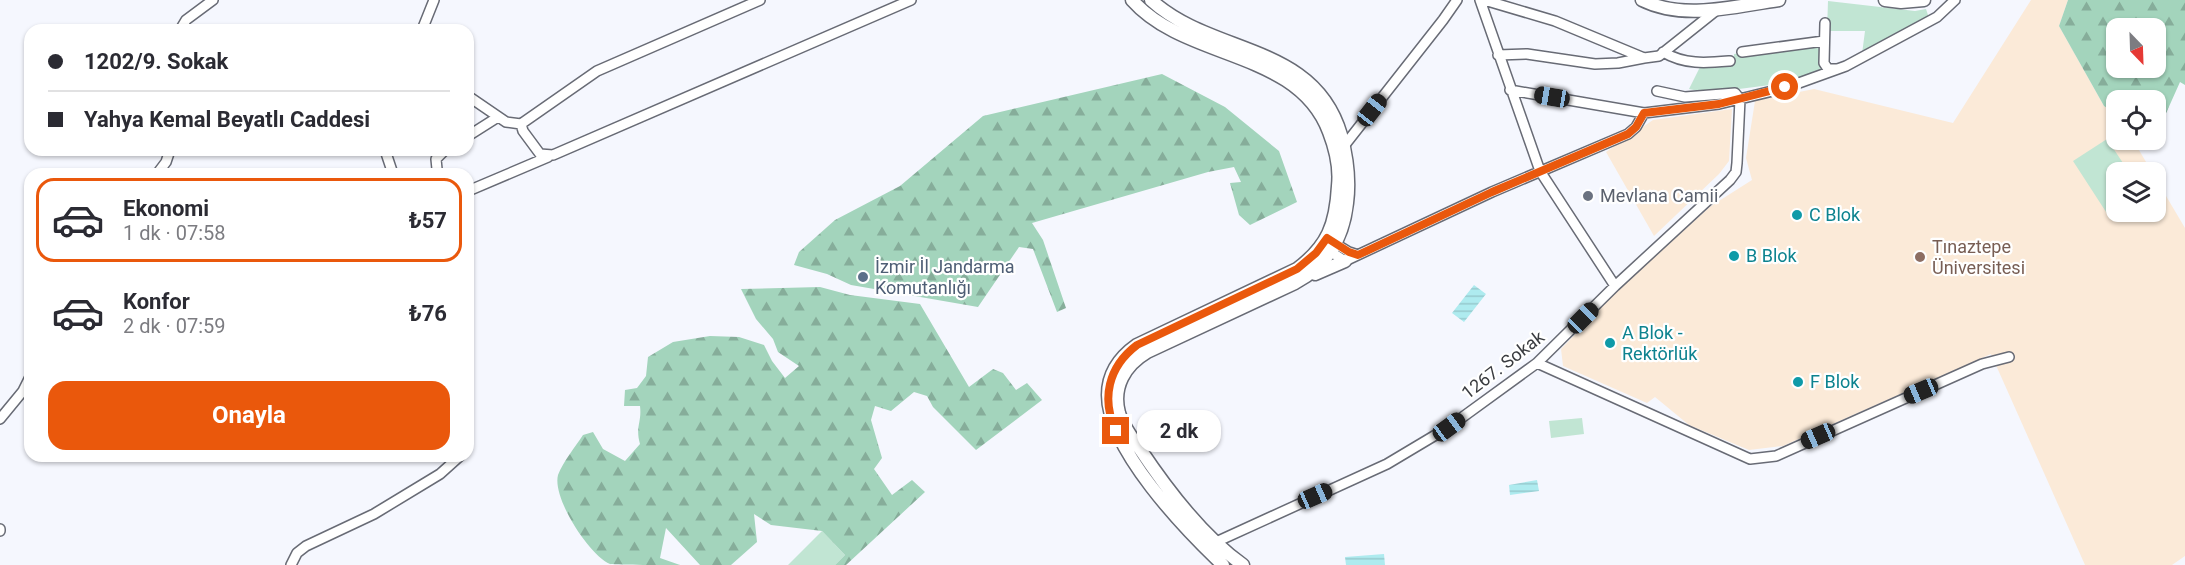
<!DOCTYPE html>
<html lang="tr">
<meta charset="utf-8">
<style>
body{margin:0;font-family:Roboto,sans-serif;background:#f7f7f7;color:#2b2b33;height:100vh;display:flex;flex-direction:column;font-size:22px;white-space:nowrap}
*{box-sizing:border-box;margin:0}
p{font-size:20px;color:#7c7c81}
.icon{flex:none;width:33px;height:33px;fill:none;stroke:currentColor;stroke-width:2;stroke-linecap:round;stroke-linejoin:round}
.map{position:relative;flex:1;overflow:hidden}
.side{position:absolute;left:24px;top:168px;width:450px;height:294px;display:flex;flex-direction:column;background:#fff;border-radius:18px;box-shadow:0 2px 4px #0004}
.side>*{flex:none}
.banner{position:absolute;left:24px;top:24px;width:450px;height:132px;border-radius:18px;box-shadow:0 2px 4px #0004;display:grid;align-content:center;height:132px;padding:0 24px;background:#fff}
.needle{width:39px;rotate:157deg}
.controls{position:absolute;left:2106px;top:18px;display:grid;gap:12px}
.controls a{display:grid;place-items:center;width:60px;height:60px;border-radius:12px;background:#fff;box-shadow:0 2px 4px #0004;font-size:30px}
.end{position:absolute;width:27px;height:27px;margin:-14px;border:8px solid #ea580c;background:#fff;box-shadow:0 0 0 3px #fff}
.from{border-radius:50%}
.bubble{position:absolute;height:42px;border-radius:18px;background:#fff;box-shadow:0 2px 4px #0004;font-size:20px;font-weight:700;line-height:42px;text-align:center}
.car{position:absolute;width:18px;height:36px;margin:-18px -9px;border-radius:8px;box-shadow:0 0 4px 2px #0007;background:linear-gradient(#222 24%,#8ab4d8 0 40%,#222 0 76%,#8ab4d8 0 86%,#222 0)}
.banner b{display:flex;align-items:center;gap:21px;height:57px;font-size:22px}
.banner b+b{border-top:2px solid #e1e1e2}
.banner i{width:15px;height:15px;background:#2b2b33}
ul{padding:10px 0 0;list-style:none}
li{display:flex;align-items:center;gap:18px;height:84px;margin:0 12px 9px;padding:0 12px;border:3px solid transparent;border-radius:18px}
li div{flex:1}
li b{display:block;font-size:22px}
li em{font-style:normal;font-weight:700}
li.selected{border-color:#ea580c}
li>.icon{width:54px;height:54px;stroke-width:1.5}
.primary-button{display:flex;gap:12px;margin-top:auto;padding:12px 24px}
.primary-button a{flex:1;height:69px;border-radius:18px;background:#ea580c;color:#fff;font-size:24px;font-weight:700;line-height:69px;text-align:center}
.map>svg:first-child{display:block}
.education{fill:#fbead8}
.green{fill:#c1e5d3}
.forest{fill:url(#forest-firs);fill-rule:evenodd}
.water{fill:url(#water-rules)}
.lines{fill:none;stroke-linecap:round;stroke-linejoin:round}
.street-casing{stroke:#686b75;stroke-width:12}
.secondary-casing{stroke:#686b75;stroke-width:15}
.street{stroke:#fff;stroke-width:9}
.secondary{stroke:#fff;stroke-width:12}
.route{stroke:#ea580c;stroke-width:8}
.worship-dot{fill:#6b7280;stroke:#fff;stroke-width:2}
.culture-dot{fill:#0f9aa8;stroke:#fff;stroke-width:2}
.education-dot{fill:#8d6e63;stroke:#fff;stroke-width:2}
.service-dot{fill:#5c6f8a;stroke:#fff;stroke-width:2}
.labels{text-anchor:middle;stroke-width:4.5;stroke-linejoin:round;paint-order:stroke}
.worship-label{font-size:18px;fill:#5b616d;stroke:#fff;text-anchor:start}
.culture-label{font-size:18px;fill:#0d838f;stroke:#fff;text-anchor:start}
.education-label{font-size:18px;fill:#785e54;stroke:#fff;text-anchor:start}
.service-label{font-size:18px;fill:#4e5e75;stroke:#fff;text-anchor:start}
.street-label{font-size:18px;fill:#3a3c40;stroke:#fff}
</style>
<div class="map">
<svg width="2185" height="565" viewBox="0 0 2185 565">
<defs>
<pattern id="forest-firs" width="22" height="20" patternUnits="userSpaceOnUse" patternTransform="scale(1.5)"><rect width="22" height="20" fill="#a3d4bc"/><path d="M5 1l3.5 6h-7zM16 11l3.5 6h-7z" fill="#86ad9a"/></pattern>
<pattern id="water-rules" width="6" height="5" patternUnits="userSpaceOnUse" patternTransform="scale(1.5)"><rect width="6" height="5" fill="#aeebef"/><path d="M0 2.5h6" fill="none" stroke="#96cace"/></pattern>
</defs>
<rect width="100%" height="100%" fill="#f5f7fe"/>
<!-- education -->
<path class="education" d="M2031,0H2068L2059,26L2104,106L2116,114V140H2133L2152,172H2116V212H2156V179L2185,228V556L2172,565H2085L1991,354L1783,446L1749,450L1689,425L1655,397L1647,403L1563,366L1561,349L1623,285L1711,206L1752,180L1746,158L1755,101L1814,89L1953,123Z
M1732,109L1729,161L1719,174L1654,236L1606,152L1653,120Z"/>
<!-- green -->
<path class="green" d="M1828,1L1915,11L1926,9L1929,18L1862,54L1865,31H1827Z
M1823,42V71L1770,85L1708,93L1689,89L1700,67H1727L1733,65L1734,54Z
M2107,139L2129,172H2116V209L2108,215L2073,161Z
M1582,418L1584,434L1551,438L1549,421Z
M822,531L845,555L835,565H788Z"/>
<!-- forest -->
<path class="forest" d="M2068,0H2185V85L2180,82L2163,120L2156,119V100H2116V114L2104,106L2059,26ZM2116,28H2156V68H2116Z
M1162,74L1225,107L1279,151L1297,202L1250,225L1239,215L1230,183L1241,182L1234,167L1208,172L1032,223L1043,240L1066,308L1057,312L1033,249L1019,247L978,307L851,285L827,274L794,265L799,252L835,220L900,186L983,116Z
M820,287L850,295L920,304L969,387L993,369L1003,373L1016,390L1027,383L1042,400L976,450L933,407L927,396L914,392L891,411L875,406L871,420L882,458L874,469L892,495L912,480L925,492L846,565H835L845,555L822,531L771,525L754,514L757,542L731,565H700L666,528L660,558L680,565C667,565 618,565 610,564C589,555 552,498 558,475C563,462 575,447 583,435L593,432L603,449L625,461L640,444C635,426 642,423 640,406H624L625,390L637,388L646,376L648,357L673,342L710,336L739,337L764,345L772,361L785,378L799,366L778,352L773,339L756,319L741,289Z"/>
<!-- water -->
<path class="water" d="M1474,285L1486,294L1464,322L1452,313Z
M1537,480L1539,491L1510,495L1509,485Z
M1384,554L1385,565H1346L1345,557Z"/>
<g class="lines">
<defs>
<path id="street" d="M760,0L597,71L521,124L523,131L540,154L553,155L911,0
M1480,0L1540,171L1615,286
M1484,0L1555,21L1644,58L1618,63L1595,64L1527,54L1498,55
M1825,23L1824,63L1828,69H1836
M180,30L186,20L213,0
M422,30L434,0
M1663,52C1685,65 1706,63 1730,61
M1742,52L1824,41
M1644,58L1659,56L1718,9
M1510,90L1644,113L1719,104L1785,88L1846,66L1937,17L1955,0
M468,96L506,122L521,124
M468,136L498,117
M1340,149L1344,146L1443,20L1457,0
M385,150L393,174
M157,174L166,162L170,150
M440,174L437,169L436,159L445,150
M468,191L548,157
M1331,241L1349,252L1358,255
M1325,248L1345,261L1492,192L1628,134L1636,127L1644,113
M1537,363L1750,459L1776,456L1982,364L2009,357
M0,419L23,391L30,377
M0,529V531
M1216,542L1387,464L1449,427L1537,363L1615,286L1730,180L1736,172L1737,163L1740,99L1735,93L1685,97L1657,91
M291,565L297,553L306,546L374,514L440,474L460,456"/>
<path id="secondary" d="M1132,0C1186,61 1298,49 1329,132C1336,150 1340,168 1338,186C1336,224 1328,246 1297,269L1137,345C1120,357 1108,374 1108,395C1108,449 1185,529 1223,565
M1151,0C1212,56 1314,42 1341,135C1347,157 1350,180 1347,203C1343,239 1327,266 1295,283L1147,352C1125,365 1112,387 1119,413C1123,426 1132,438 1140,449C1168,491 1202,536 1243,565
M1642,0C1684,21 1735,6 1779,0
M1885,0L1901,2L1924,0
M1315,274L1345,261"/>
</defs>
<!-- street casing -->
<use href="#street" class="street-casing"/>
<!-- secondary casing -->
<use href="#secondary" class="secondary-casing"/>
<!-- street -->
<use href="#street" class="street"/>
<!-- secondary -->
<use href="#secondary" class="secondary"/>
</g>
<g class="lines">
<!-- route -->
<path class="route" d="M1116,431C1101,399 1108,367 1137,345L1297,269L1316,253L1327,238L1349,252L1358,255L1492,192L1628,134L1636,127L1644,113L1719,104L1785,87"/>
</g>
<!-- markers -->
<circle class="worship-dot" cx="1588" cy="196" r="6"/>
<g class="culture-dot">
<circle cx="1797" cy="215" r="6"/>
<circle cx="1734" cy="256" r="6"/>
<circle cx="1610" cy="343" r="6"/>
<circle cx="1798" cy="382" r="6"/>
</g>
<circle class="education-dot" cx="1920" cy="257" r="6"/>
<circle class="service-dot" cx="863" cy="277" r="6"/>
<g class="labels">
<!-- worship labels -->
<g class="worship-label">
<text x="1600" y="202">Mevlana Camii</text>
</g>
<!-- culture labels -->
<g class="culture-label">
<text x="1809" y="221">C Blok</text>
<text x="1746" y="262">B Blok</text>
<text x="1622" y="339">A Blok -<tspan x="1622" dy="21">Rektörlük</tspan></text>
<text x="1810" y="388">F Blok</text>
</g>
<!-- education labels -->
<g class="education-label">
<text x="1932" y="253">Tınaztepe<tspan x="1932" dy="21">Üniversitesi</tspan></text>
</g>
<!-- service labels -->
<g class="service-label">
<text x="875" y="273">İzmir İl Jandarma<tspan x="875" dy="21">Komutanlığı</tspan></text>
</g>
<!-- street labels -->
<g class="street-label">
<text transform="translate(1503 365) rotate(-38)" y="6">1267. Sokak</text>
</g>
</g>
</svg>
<div class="controls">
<a><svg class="needle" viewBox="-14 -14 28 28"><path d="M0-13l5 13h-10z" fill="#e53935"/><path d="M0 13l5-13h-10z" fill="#7c7c81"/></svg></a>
<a><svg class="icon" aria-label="locate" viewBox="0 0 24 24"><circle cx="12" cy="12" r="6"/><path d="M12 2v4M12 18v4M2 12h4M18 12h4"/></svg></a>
<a><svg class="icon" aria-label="layers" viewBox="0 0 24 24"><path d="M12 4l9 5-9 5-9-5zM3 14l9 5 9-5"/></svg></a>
</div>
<i class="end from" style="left:1785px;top:87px"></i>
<i class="end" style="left:1116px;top:431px"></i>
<div class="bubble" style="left:1137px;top:410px;width:84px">2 dk</div>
<i class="car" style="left:1552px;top:97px;rotate:280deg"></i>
<i class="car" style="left:1372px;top:110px;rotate:38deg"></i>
<i class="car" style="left:1583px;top:318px;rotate:45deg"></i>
<i class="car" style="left:1921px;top:391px;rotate:247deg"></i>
<i class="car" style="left:1449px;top:427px;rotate:54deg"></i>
<i class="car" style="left:1818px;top:436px;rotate:246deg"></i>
<i class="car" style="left:1315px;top:496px;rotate:66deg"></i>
<div class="banner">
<b><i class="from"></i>1202/9. Sokak</b>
<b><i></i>Yahya Kemal Beyatlı Caddesi</b>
</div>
<section class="side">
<ul>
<li class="selected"><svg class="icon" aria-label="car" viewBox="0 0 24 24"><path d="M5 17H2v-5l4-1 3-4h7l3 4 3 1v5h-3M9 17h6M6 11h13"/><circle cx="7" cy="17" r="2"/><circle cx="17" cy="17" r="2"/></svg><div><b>Ekonomi</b><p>1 dk · 07:58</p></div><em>₺57</em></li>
<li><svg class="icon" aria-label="car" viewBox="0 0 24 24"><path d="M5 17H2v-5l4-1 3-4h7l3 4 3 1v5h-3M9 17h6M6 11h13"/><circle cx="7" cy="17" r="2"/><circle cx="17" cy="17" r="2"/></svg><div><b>Konfor</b><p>2 dk · 07:59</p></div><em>₺76</em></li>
</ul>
<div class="primary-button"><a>Onayla</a></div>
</section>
</div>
